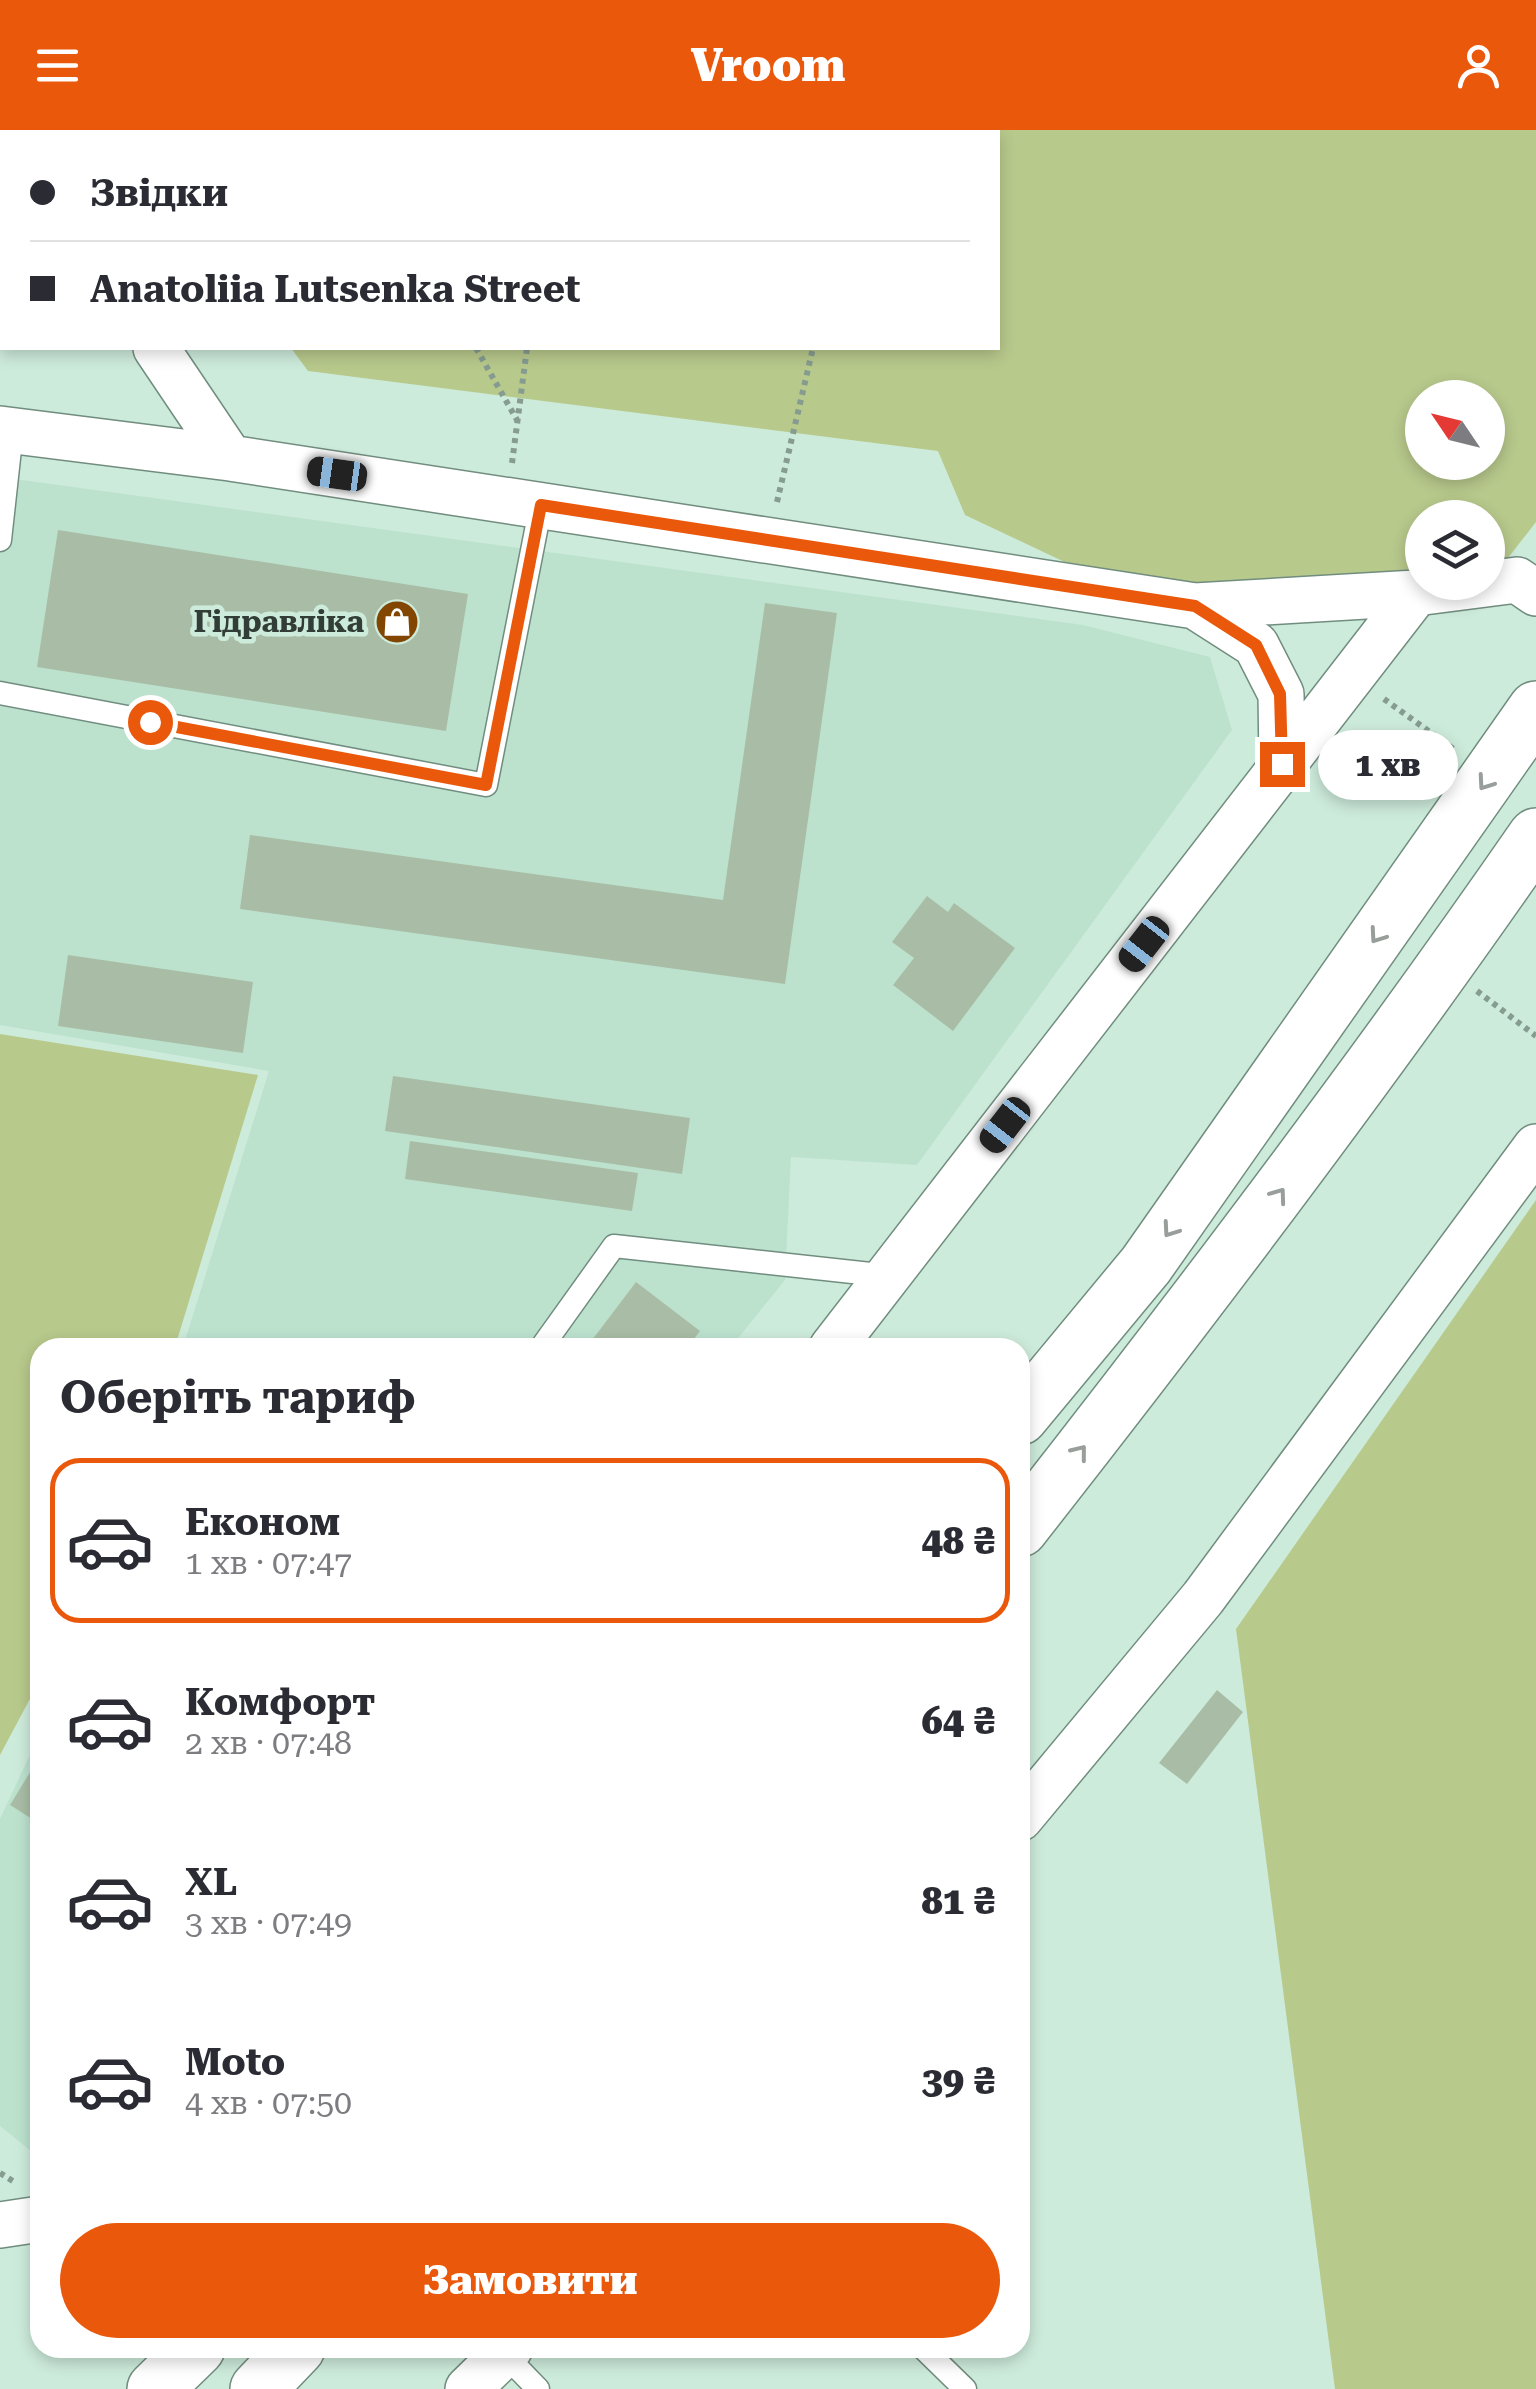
<!DOCTYPE html>
<html lang="uk">
<meta charset="utf-8">
<style>
body{margin:0;font-family:"Roboto Serif",serif;background:#f2f2f3;color:#2b2b33;height:100vh;display:flex;flex-direction:column;font-size:38px;white-space:nowrap}
*{box-sizing:border-box;margin:0}
p{font-size:32px;color:#7c7c81}
.icon{flex:none;width:55px;height:55px;fill:none;stroke:currentColor;stroke-width:2;stroke-linecap:round;stroke-linejoin:round}
.map{position:relative;flex:1;overflow:hidden}
.drawer{position:absolute;left:30px;top:1208px;width:1000px;height:1020px;display:flex;flex-direction:column;background:#fff;border-radius:30px;box-shadow:0 5px 15px #0003}
.drawer>*{flex:none}
.hud{position:absolute;left:0px;top:0px;width:1000px;height:220px;box-shadow:0 5px 15px #0003;display:grid;align-content:center;height:220px;padding:0 30px;background:#fff}
.needle{width:65px;rotate:305deg}
.tools{position:absolute;left:1405px;top:250px;display:grid;gap:20px}
.tools a{display:grid;place-items:center;width:100px;height:100px;border-radius:50%;background:#fff;box-shadow:0 5px 15px #0003;font-size:50px}
.end{position:absolute;width:45px;height:45px;margin:-22px;border:12px solid #ea580c;background:#fff;box-shadow:0 0 0 5px #fff}
.from{border-radius:50%}
.bubble{position:absolute;height:70px;border-radius:35px;background:#fff;box-shadow:0 5px 15px #0003;font-size:32px;font-weight:800;line-height:70px;text-align:center}
.car{position:absolute;width:30px;height:60px;margin:-30px -15px;border-radius:12px;box-shadow:0 0 8px 2px #0007;background:linear-gradient(#222 24%,#8ab4d8 0 40%,#222 0 76%,#8ab4d8 0 86%,#222 0)}
.hud b{display:flex;align-items:center;gap:35px;height:95px;font-size:38px}
.hud b+b{border-top:2px solid #e1e1e2}
.hud i{width:25px;height:25px;background:#2b2b33}
ul{padding:0;list-style:none}
li{display:flex;align-items:center;gap:30px;height:165px;margin:0 20px 15px;padding:0 10px;border:5px solid transparent;border-radius:30px}
li div{flex:1}
li b{display:block;font-size:38px}
li em{font-style:normal;font-weight:800}
li.current{border-color:#ea580c}
li>.icon{width:90px;height:90px;stroke-width:1.5}
h2{padding:0 30px;font-size:45px;line-height:120px}
.primary-button{display:flex;gap:20px;margin-top:auto;padding:20px 30px}
.primary-button a{flex:1;height:115px;border-radius:60px;background:#ea580c;color:#fff;font-size:40px;font-weight:800;line-height:115px;text-align:center}
header{display:flex;justify-content:space-between;align-items:center;height:130px;padding:0 30px;background:#ea580c;color:#fff;font-size:45px;font-weight:800}
.map>svg:first-child{display:block}
.built{fill:#bce2ce}
.green{fill:#b8c98c;fill-rule:evenodd}
.building{fill:#a9bda6}
.lines{fill:none;stroke-linecap:round;stroke-linejoin:round}
.service-casing{stroke:#718d7f;stroke-width:25}
.minor-casing{stroke:#718d7f;stroke-width:48}
.trunk-casing{stroke:#718d7f;stroke-width:58}
.path{stroke:#869c90;stroke-width:6;stroke-dasharray:5 5;stroke-linecap:butt}
.service{stroke:#fff;stroke-width:22}
.minor{stroke:#fff;stroke-width:45}
.trunk{stroke:#fff;stroke-width:55}
.oneway{stroke:#989e9a}
.route{stroke:#ea580c;stroke-width:12}
.labels{text-anchor:middle;stroke-width:9;stroke-linejoin:round;paint-order:stroke}
.poi-label{font-size:30px;font-weight:bold;fill:#313d36;stroke:#cdebdb;text-anchor:end}
</style>
<header><svg class="icon" aria-label="menu" viewBox="0 0 24 24"><path d="M4 6h16M4 12h16M4 18h16"/></svg>Vroom<svg class="icon" aria-label="person" viewBox="0 0 24 24"><circle cx="12" cy="8" r="4"/><path d="M4 21q1-7 8-7t8 7"/></svg></header>
<div class="map">
<svg width="1536" height="2259" viewBox="0 0 1536 2259">
<rect width="100%" height="100%" fill="#cdebdb"/>
<!-- built -->
<path class="built" d="M0,347L1083,495L1210,527L1232,600L917,1035L791,1027L785,1150L731,1217H183L269,941L0,895Z
M40,1603V2010L31,2021L0,1996V1689Z"/>
<!-- green -->
<path class="green" d="M126,0H1536V392L1501,437L1488,438V388H1422V442L1128,462L965,385L938,321L308,241L291,218H998V2ZM1422,268H1488V332H1422Z
M0,904L258,945L175,1217L40,1218V1550L0,1625Z
M1536,1070V2259H1335L1236,1499Z"/>
<!-- building -->
<path class="building" d="M58,400L468,464L446,601L37,537Z
M765,473L837,483L785,854L240,779L250,705L723,770Z
M927,766L948,782L954,773L1015,818L953,901L893,855L914,828L892,812Z
M68,825L253,852L243,923L58,896Z
M393,946L690,988L682,1044L385,1001Z
M410,1011L638,1043L632,1081L405,1049Z
M636,1152L700,1201L687,1218H586Z
M1217,1560L1243,1582L1187,1654L1159,1633Z
M40,1626V1694L10,1675Z"/>
<g class="lines">
<defs>
<path id="service" d="M0,410L12,301
M0,563L486,655L541,375
M541,1218L614,1116L889,1146
M923,2218L965,2259
M504,2224L538,2259"/>
<path id="minor" d="M0,0L2,3
M156,218L230,328
M0,299L230,328L1195,476L1416,463
M1195,476L1256,515L1281,564L1282,633
M832,1218L1416,463L1517,450L1536,463
M1020,1688L1203,1468L1536,1017
M0,2095L40,2089
M468,2259L510,2218"/>
<path id="trunk" d="M1020,1287L1146,1135L1536,579
M1020,1399C1198,1172 1372,943 1536,706
M155,2259L197,2218
M258,2259L297,2218"/>
</defs>
<!-- service casing -->
<use href="#service" class="service-casing"/>
<!-- minor casing -->
<use href="#minor" class="minor-casing"/>
<!-- trunk casing -->
<use href="#trunk" class="trunk-casing"/>
<!-- path -->
<path class="path" d="M367,0L368,2
M820,0L821,2
M648,2L650,0
M476,218L517,290
M512,333L527,218
M777,372L813,218
M1384,569L1455,620
M1477,861L1536,906
M0,2043L16,2053"/>
<!-- service -->
<use href="#service" class="service"/>
<!-- minor -->
<use href="#minor" class="minor"/>
<!-- trunk -->
<use href="#trunk" class="trunk"/>
</g>
<!-- one-way arrows -->
<defs><path id="oneway-chevron" d="M-2-3.5L2.5 0L-2 3.5" fill="none" stroke-width="1.6" stroke-linecap="round" stroke-linejoin="round" transform="scale(2.5)"/></defs>
<g class="oneway">
<use href="#oneway-chevron" transform="translate(1485 653) rotate(125)"/>
<use href="#oneway-chevron" transform="translate(1377 806) rotate(125)"/>
<use href="#oneway-chevron" transform="translate(1279 1065) rotate(-54)"/>
<use href="#oneway-chevron" transform="translate(1170 1100) rotate(125)"/>
<use href="#oneway-chevron" transform="translate(1080 1322) rotate(-52)"/>
</g>
<g class="lines">
<!-- route -->
<path class="route" d="M150,592L486,655L541,375L1195,476L1256,515L1280,564L1282,634"/>
</g>
<!-- icons -->
<defs>
<symbol id="shop-disc" viewBox="-11 -11 22 22"><circle r="9.5" fill="#824601" stroke="#cdebdb"/><path d="M-5-2.5h2.3a2.7 3.5 0 0 1 5.4 0H5L5.5 6h-11ZM-1.5-2.5h3a1.5 2.3 0 0 0-3 0Z" fill="#fff"/></symbol>
</defs>
<g fill-rule="evenodd">
<use href="#shop-disc" x="372" y="467" width="50" height="50"/>
</g>
<g class="labels">
<!-- poi labels -->
<g class="poi-label">
<text x="364" y="502">Гідравліка</text>
</g>
</g>
</svg>
<div class="tools">
<a><svg class="needle" viewBox="-14 -14 28 28"><path d="M0-13l5 13h-10z" fill="#e53935"/><path d="M0 13l5-13h-10z" fill="#7c7c81"/></svg></a>
<a><svg class="icon" aria-label="layers" viewBox="0 0 24 24"><path d="M12 4l9 5-9 5-9-5zM3 14l9 5 9-5"/></svg></a>
</div>
<i class="end from" style="left:150px;top:592px"></i>
<i class="end" style="left:1282px;top:634px"></i>
<div class="bubble" style="left:1318px;top:600px;width:140px">1 хв</div>
<i class="car" style="left:337px;top:344px;rotate:278deg"></i>
<i class="car" style="left:1144px;top:814px;rotate:218deg"></i>
<i class="car" style="left:1005px;top:995px;rotate:218deg"></i>
<div class="hud">
<b><i class="from"></i>Звідки</b>
<b><i></i>Anatoliia Lutsenka Street</b>
</div>
<section class="drawer">
<h2>Оберіть тариф</h2>
<ul>
<li class="current"><svg class="icon" aria-label="car" viewBox="0 0 24 24"><path d="M5 17H2v-5l4-1 3-4h7l3 4 3 1v5h-3M9 17h6M6 11h13"/><circle cx="7" cy="17" r="2"/><circle cx="17" cy="17" r="2"/></svg><div><b>Економ</b><p>1 хв · 07:47</p></div><em>48 ₴</em></li>
<li><svg class="icon" aria-label="car" viewBox="0 0 24 24"><path d="M5 17H2v-5l4-1 3-4h7l3 4 3 1v5h-3M9 17h6M6 11h13"/><circle cx="7" cy="17" r="2"/><circle cx="17" cy="17" r="2"/></svg><div><b>Комфорт</b><p>2 хв · 07:48</p></div><em>64 ₴</em></li>
<li><svg class="icon" aria-label="car" viewBox="0 0 24 24"><path d="M5 17H2v-5l4-1 3-4h7l3 4 3 1v5h-3M9 17h6M6 11h13"/><circle cx="7" cy="17" r="2"/><circle cx="17" cy="17" r="2"/></svg><div><b>XL</b><p>3 хв · 07:49</p></div><em>81 ₴</em></li>
<li><svg class="icon" aria-label="car" viewBox="0 0 24 24"><path d="M5 17H2v-5l4-1 3-4h7l3 4 3 1v5h-3M9 17h6M6 11h13"/><circle cx="7" cy="17" r="2"/><circle cx="17" cy="17" r="2"/></svg><div><b>Moto</b><p>4 хв · 07:50</p></div><em>39 ₴</em></li>
</ul>
<div class="primary-button"><a>Замовити</a></div>
</section>
</div>
